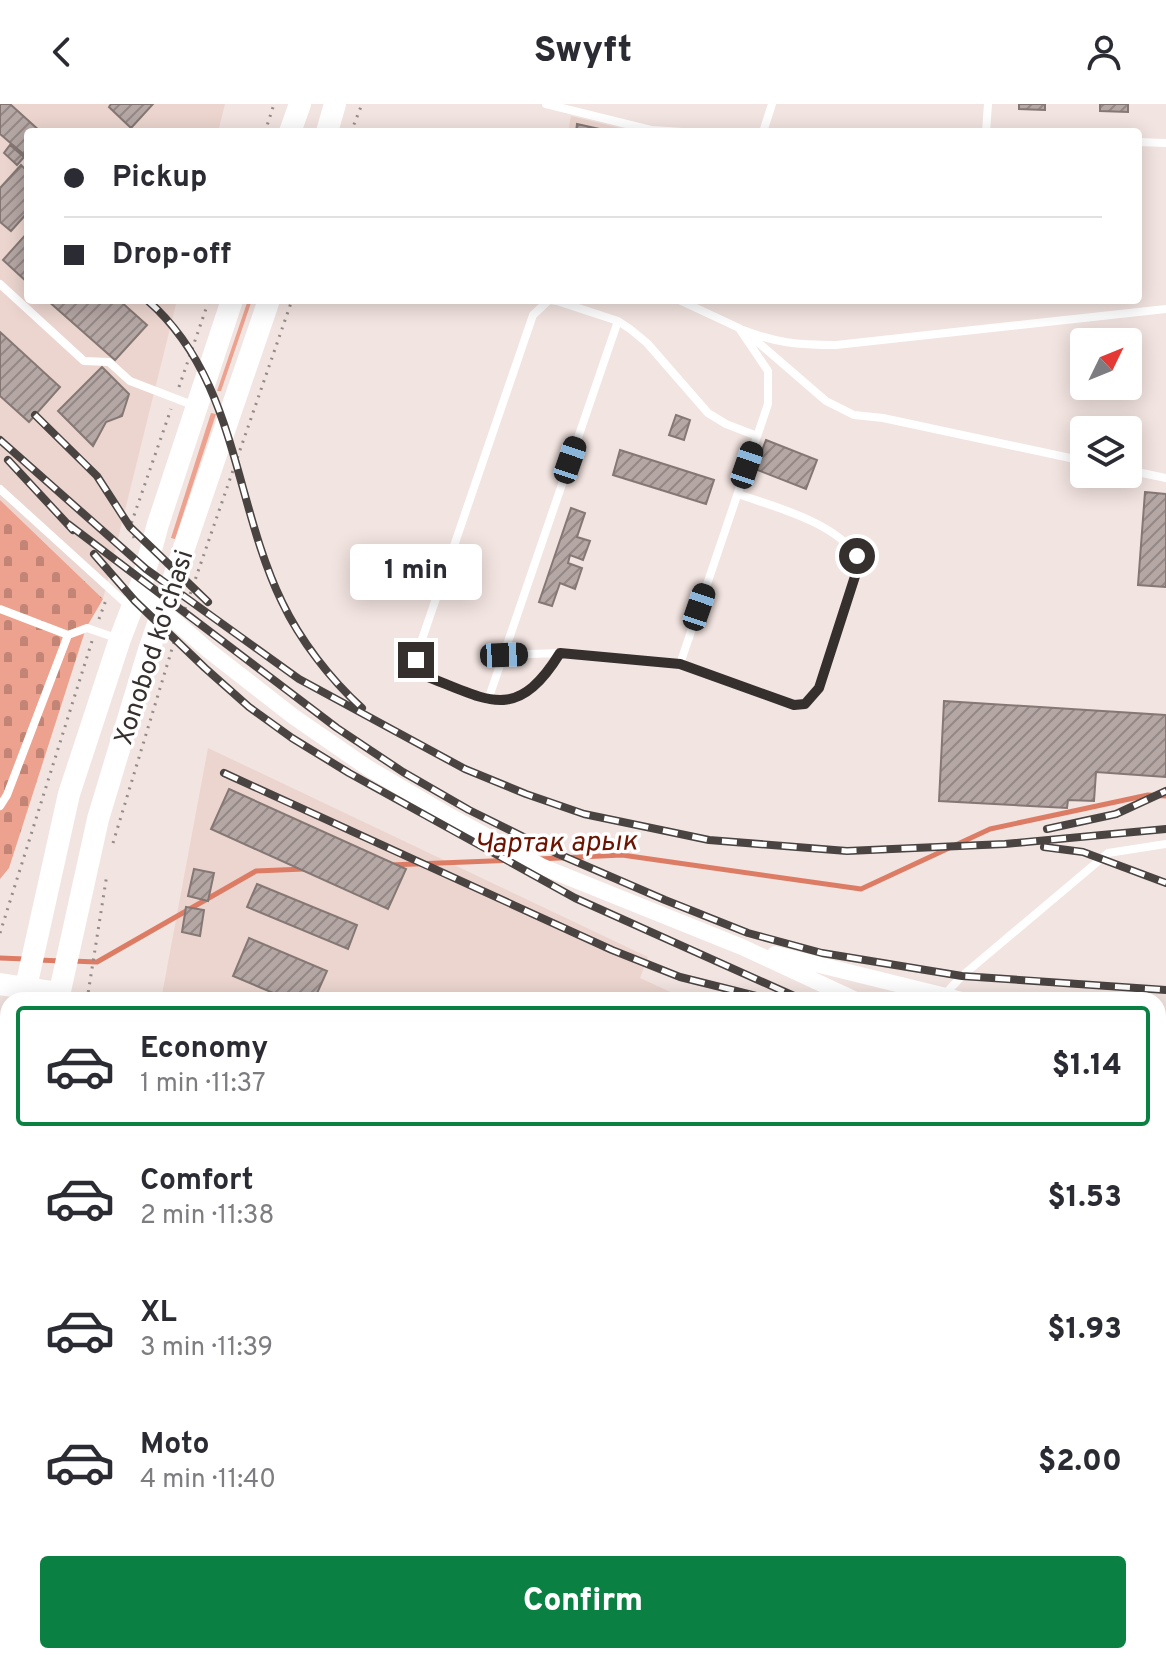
<!DOCTYPE html>
<meta charset="utf-8">
<style>
body{margin:0;font-family:Overpass,sans-serif;background:#f7f7f7;color:#2b2b33;height:100vh;display:flex;flex-direction:column;font-size:30px;white-space:nowrap}
*{box-sizing:border-box;margin:0}
p{font-size:26px;color:#7c7c81}
.icon{flex:none;width:44px;height:44px;fill:none;stroke:currentColor;stroke-width:2;stroke-linecap:round;stroke-linejoin:round}
.map{position:relative;flex:1;overflow:hidden}
.sheet{position:absolute;left:0px;top:888px;width:1166px;height:672px;display:flex;flex-direction:column;background:#fff;border-radius:24px 24px 0 0;box-shadow:0 4px 20px #0003}
.sheet>*{flex:none}
.top-card{position:absolute;left:24px;top:24px;width:1118px;height:176px;border-radius:8px;box-shadow:0 4px 20px #0003;display:grid;align-content:center;height:176px;padding:0 40px;background:#fff}
.needle{width:52px;rotate:47deg}
.tools{position:absolute;left:1070px;top:224px;display:grid;gap:16px}
.tools a{display:grid;place-items:center;width:72px;height:72px;border-radius:8px;background:#fff;box-shadow:0 4px 20px #0003;font-size:40px}
.end{position:absolute;width:36px;height:36px;margin:-18px;border:10px solid #35302e;background:#fff;box-shadow:0 0 0 4px #fff}
.from{border-radius:50%}
.bubble{position:absolute;height:56px;border-radius:8px;background:#fff;box-shadow:0 4px 20px #0003;font-size:26px;font-weight:800;line-height:56px;text-align:center}
.car{position:absolute;width:24px;height:48px;margin:-24px -12px;border-radius:10px;box-shadow:0 0 6px 2px #0007;background:linear-gradient(#222 24%,#8ab4d8 0 40%,#222 0 76%,#8ab4d8 0 86%,#222 0)}
.top-card b{display:flex;align-items:center;gap:28px;height:76px;font-size:30px}
.top-card b+b{border-top:2px solid #e1e1e2}
.top-card i{width:20px;height:20px;background:#2b2b33}
ul{padding:14px 0 0;list-style:none}
li{display:flex;align-items:center;gap:24px;height:120px;margin:0 16px 12px;padding:0 24px;border:4px solid transparent;border-radius:8px}
li div{flex:1}
li b{display:block;font-size:30px}
li em{font-style:normal;font-weight:800}
li.current{border-color:#0b8043}
li>.icon{width:72px;height:72px;stroke-width:1.5}
.action{display:flex;gap:16px;margin-top:auto;padding:16px 40px}
.action a{flex:1;height:92px;border-radius:8px;background:#0b8043;color:#fff;font-size:32px;font-weight:800;line-height:92px;text-align:center}
header{display:flex;justify-content:space-between;align-items:center;height:104px;padding:0 40px;background:#fff;font-size:36px;font-weight:800}
.map>svg:first-child{display:block}
.built{fill:#ecd5cf}
.grass{fill:#eda18f}
.cemetery{fill:url(#cemetery-stones)}
.lines{fill:none;stroke-linecap:round;stroke-linejoin:round}
.stream{stroke:#dd7c65;stroke-width:5}
.building{fill:url(#building-hatch);stroke:#847774;stroke-width:2}
.path{stroke:#948b88;stroke-width:3;stroke-dasharray:2 6;stroke-linecap:butt}
.service{stroke:#fff;stroke-width:8}
.minor{stroke:#fff;stroke-width:16}
.tertiary{stroke:#fff;stroke-width:22}
.rail-casing{stroke:#494341;stroke-width:8}
.rail{stroke:#fff;stroke-width:5;stroke-dasharray:15;stroke-linecap:butt}
.route{stroke:#35302e;stroke-width:10}
.labels{text-anchor:middle;stroke-width:7;stroke-linejoin:round;paint-order:stroke}
.street-label{font-size:26px;fill:#35302e;stroke:#fff}
.water-label{font-size:28px;font-style:italic;fill:#6c1300;stroke:#fff}
</style>
<header><svg class="icon" aria-label="back" viewBox="0 0 24 24"><path d="M15 5l-7 7 7 7"/></svg>Swyft<svg class="icon" aria-label="person" viewBox="0 0 24 24"><circle cx="12" cy="8" r="4"/><path d="M4 21q1-7 8-7t8 7"/></svg></header>
<div class="map">
<svg width="1166" height="1560" viewBox="0 0 1166 1560">
<defs>
<pattern id="cemetery-stones" width="16" height="16" patternUnits="userSpaceOnUse" patternTransform="scale(2)"><rect width="16" height="16" fill="#eda18f"/><path d="M2 7V4a2 2 0 0 1 4 0v3zM10 15v-3a2 2 0 0 1 4 0v3z" fill="#c18475"/></pattern>
<pattern id="building-hatch" width="6" height="6" patternUnits="userSpaceOnUse" patternTransform="scale(2)"><rect width="6" height="6" fill="#b5a7a4"/><path d="M-1 1l2-2M0 6l6-6M5 7l2-2" fill="none" stroke="#948886"/></pattern>
</defs>
<rect width="100%" height="100%" fill="#f2e4e0"/>
<!-- built -->
<path class="built" d="M0,0H225L218,28H28V196H177L103,495L0,396Z
M571,12L636,28H568Z
M208,644L648,853L640,874L688,896H161Z
M1158,1112L1166,1116V1560H148L147,1552H1158Z"/>
<!-- grass -->
<path class="grass" d="M248,196H252L221,287H217Z
M211,309L216,310L175,435L171,434Z"/>
<!-- cemetery -->
<path class="cemetery" d="M0,396L103,495L86,524L9,764L0,775Z"/>
<g class="lines">
<!-- stream -->
<path class="stream" d="M538,755L622,751L861,785L990,725L1148,691L1166,692
M390,761L516,756
M0,854L25,855
M39,856L61,857
M71,857L97,858L256,767L304,765"/>
</g>
<!-- building -->
<path class="building" d="M0,0H10L41,28H28V54L0,30Z
M111,0H153L131,24L109,3Z
M1019,0H1045V6L1019,5Z
M1100,0H1128V8L1100,7Z
M577,20L613,28H576Z
M10,41L24,53L17,61L4,49Z
M21,61L28,68V108L11,127L0,118V84Z
M28,128V179L3,156Z
M47,196H119L147,221L115,256Z
M0,228L60,283L29,318L0,292Z
M102,263L129,290L122,312L106,318L93,342L58,307Z
M676,311L690,316L684,336L669,331Z
M766,336L817,356L806,385L755,365Z
M620,346L714,376L706,400L613,371Z
M1145,388L1166,390V483L1138,481Z
M571,404L585,409L577,433L590,437L583,456L570,451L568,459L582,464L575,485L560,479L552,502L539,498Z
M944,597L1166,611V673L1096,668L1094,697L1068,696L1067,704L939,697Z
M229,685L406,765L388,805L211,725Z
M194,765L214,769L208,797L188,792Z
M257,780L357,821L348,845L247,803Z
M186,803L204,806L200,832L182,828Z
M249,834L327,867L314,896H290L233,872Z
M1158,1121L1166,1125V1157L1158,1153Z
M1158,1240L1166,1241V1382L1158,1380Z
M1158,1442H1166V1478L1158,1477Z
M1158,1497H1166V1560H990V1552H1158Z
M254,1552H380V1560H254Z
M828,1552H988V1560H828Z"/>
<g class="lines">
<!-- path -->
<path class="path" d="M265,28L274,0
M351,28L362,0
M179,283L209,196
M134,434L130,423L171,305
M185,505L292,196
M99,515L106,496
M113,739L175,535
M0,829L92,537
M87,896L107,770
M0,912L8,925
M0,1231L8,1016"/>
<!-- service -->
<path class="service" d="M546,0L651,26L683,28
M763,28L772,0
M986,28L988,0
M1138,38L1166,39
M0,180L84,257L109,258L130,277L195,302
M740,225C777,239 796,241 836,241L1166,205
M753,234L826,297L854,311L883,314L1084,357
M1128,366L1166,374
M0,385L131,504
M0,505L68,531L87,524L119,535
M560,549C516,621 488,596 423,571L416,565L418,547L533,211L549,196L557,197L618,217L630,225L647,239L708,309L726,320L757,332
M504,551L560,549L680,560L768,300V267L739,224L679,196
M680,560L794,601L805,600L819,584L858,463L857,452C834,418 775,403 738,390
M488,596L618,217
M0,702L7,691L68,531
M945,890L962,872L1108,749L1166,740
M1158,1421H1166
M181,1552L182,1560"/>
<!-- minor -->
<path class="minor" d="M139,486L208,546L294,613L368,664L446,710L543,763L742,843L856,896
M775,850L962,896
M1158,960L1166,963
M1158,1038L1166,1041"/>
<!-- tertiary -->
<path class="tertiary" d="M290,28L300,0
M327,28L335,0
M0,880L59,889
M26,896V883L69,690L120,535L142,478L158,420L232,196
M58,896L98,715L149,546L269,196
M0,1500L8,1446
M0,1527L8,1537"/>
<defs>
<path id="rail" d="M147,196C237,274 233,397 282,498C300,536 330,575 362,604
M35,311L97,372L130,423L208,498
M0,336L146,465L299,575L465,665L526,690L584,710L709,736L847,747L1005,740L1166,725
M8,356L73,426
M68,420L337,624L403,668L469,706L556,749L665,796L748,829L822,849L962,872L1166,886
M94,450L135,497L205,564L249,603L292,634L349,669L575,794L803,896
M224,669L612,846L680,873L773,896
M1047,725L1116,710L1166,687
M1044,743L1083,748L1166,779
M1158,1058L1166,1062
M1158,1388L1166,1389
M1158,1436L1166,1435"/>
</defs>
<!-- rail casing -->
<use href="#rail" class="rail-casing"/>
<!-- rail -->
<use href="#rail" class="rail"/>
</g>
<g class="lines">
<!-- route -->
<path class="route" d="M416,556V565L423,571C488,596 516,620 560,549L680,560L794,601L805,600L819,584L858,463L857,452"/>
</g>
<g class="labels">
<!-- street labels -->
<g class="street-label">
<text transform="translate(153 543) rotate(-72)" y="9">Xonobod ko'chasi</text>
</g>
<!-- water labels -->
<g class="water-label">
<text transform="translate(556 737) rotate(-1)" y="10">Чартак арык</text>
</g>
</g>
</svg>
<div class="tools">
<a><svg class="needle" viewBox="-14 -14 28 28"><path d="M0-13l5 13h-10z" fill="#e53935"/><path d="M0 13l5-13h-10z" fill="#7c7c81"/></svg></a>
<a><svg class="icon" aria-label="layers" viewBox="0 0 24 24"><path d="M12 4l9 5-9 5-9-5zM3 14l9 5 9-5"/></svg></a>
</div>
<i class="end from" style="left:857px;top:452px"></i>
<i class="end" style="left:416px;top:556px"></i>
<div class="bubble" style="left:350px;top:440px;width:132px">1 min</div>
<i class="car" style="left:570px;top:356px;rotate:19deg"></i>
<i class="car" style="left:747px;top:361px;rotate:19deg"></i>
<i class="car" style="left:699px;top:503px;rotate:19deg"></i>
<i class="car" style="left:504px;top:551px;rotate:88deg"></i>
<div class="top-card">
<b><i class="from"></i>Pickup</b>
<b><i></i>Drop-off</b>
</div>
<section class="sheet">
<ul>
<li class="current"><svg class="icon" aria-label="car" viewBox="0 0 24 24"><path d="M5 17H2v-5l4-1 3-4h7l3 4 3 1v5h-3M9 17h6M6 11h13"/><circle cx="7" cy="17" r="2"/><circle cx="17" cy="17" r="2"/></svg><div><b>Economy</b><p>1 min · 11:37</p></div><em>$1.14</em></li>
<li><svg class="icon" aria-label="car" viewBox="0 0 24 24"><path d="M5 17H2v-5l4-1 3-4h7l3 4 3 1v5h-3M9 17h6M6 11h13"/><circle cx="7" cy="17" r="2"/><circle cx="17" cy="17" r="2"/></svg><div><b>Comfort</b><p>2 min · 11:38</p></div><em>$1.53</em></li>
<li><svg class="icon" aria-label="car" viewBox="0 0 24 24"><path d="M5 17H2v-5l4-1 3-4h7l3 4 3 1v5h-3M9 17h6M6 11h13"/><circle cx="7" cy="17" r="2"/><circle cx="17" cy="17" r="2"/></svg><div><b>XL</b><p>3 min · 11:39</p></div><em>$1.93</em></li>
<li><svg class="icon" aria-label="car" viewBox="0 0 24 24"><path d="M5 17H2v-5l4-1 3-4h7l3 4 3 1v5h-3M9 17h6M6 11h13"/><circle cx="7" cy="17" r="2"/><circle cx="17" cy="17" r="2"/></svg><div><b>Moto</b><p>4 min · 11:40</p></div><em>$2.00</em></li>
</ul>
<div class="action"><a>Confirm</a></div>
</section>
</div>
